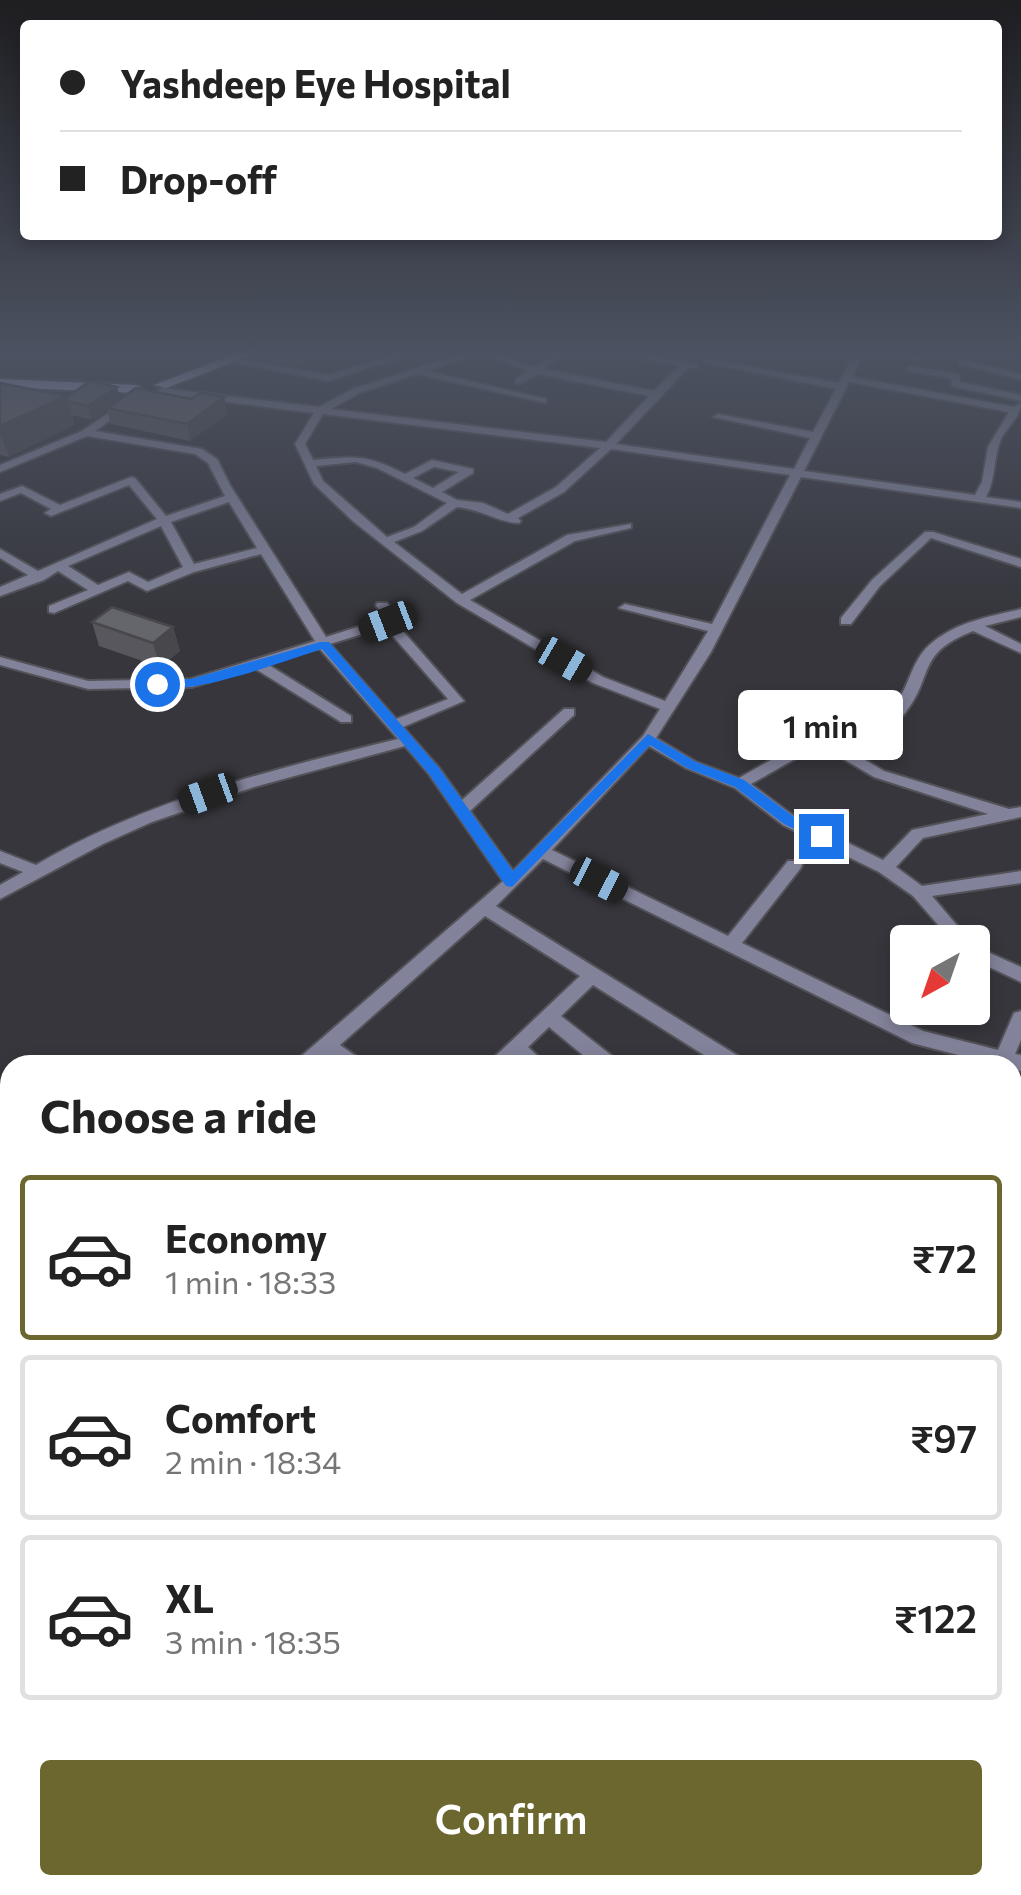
<!DOCTYPE html>
<meta charset="utf-8">
<style>
body{margin:0;font-family:Commissioner,sans-serif;background:#f6f6f6;color:#222;height:100vh;display:flex;flex-direction:column;font-size:38px;white-space:nowrap}
*{box-sizing:border-box;margin:0}
p{font-size:32px;color:#767676}
.icon{flex:none;width:55px;height:55px;fill:none;stroke:currentColor;stroke-width:2;stroke-linecap:round;stroke-linejoin:round}
.map{position:relative;flex:1;overflow:hidden}
.sheet{position:absolute;left:0px;top:1055px;width:1022px;height:840px;display:flex;flex-direction:column;background:#fff;border-radius:30px 30px 0 0;box-shadow:0 5px 15px #0003}
.sheet>*{flex:none}
.guide{position:absolute;left:20px;top:20px;width:982px;height:220px;border-radius:10px;box-shadow:0 5px 15px #0003;display:grid;align-content:center;height:220px;padding:0 40px;background:#fff}
.needle{width:65px;rotate:220deg}
.buttons{position:absolute;left:890px;top:925px;display:grid;gap:20px}
.buttons a{display:grid;place-items:center;width:100px;height:100px;border-radius:10px;background:#fff;box-shadow:0 5px 15px #0003;font-size:50px}
.end{position:absolute;width:45px;height:45px;margin:-22px;border:12px solid #1a73e8;background:#fff;box-shadow:0 0 0 5px #fff}
.from{border-radius:50%}
.bubble{position:absolute;height:70px;border-radius:10px;background:#fff;box-shadow:0 5px 15px #0003;font-size:32px;font-weight:600;line-height:70px;text-align:center}
.car{position:absolute;width:30px;height:60px;margin:-30px -15px;border-radius:12px;box-shadow:0 0 8px 2px #0007;background:linear-gradient(#222 24%,#8ab4d8 0 40%,#222 0 76%,#8ab4d8 0 86%,#222 0)}
.guide b{display:flex;align-items:center;gap:35px;height:95px;font-size:38px}
.guide b+b{border-top:2px solid #e0e0e0}
.guide i{width:25px;height:25px;background:#222}
ul{padding:0;list-style:none}
li{display:flex;align-items:center;gap:30px;height:165px;margin:0 20px 15px;padding:0 20px;border:5px solid #e0e0e0;border-radius:10px}
li div{flex:1}
li b{display:block;font-size:38px}
li em{font-style:normal;font-weight:600}
li.on{border-color:#6c672e}
li>.icon{width:90px;height:90px;stroke-width:1.5}
h2{padding:0 40px;font-size:45px;line-height:120px}
.action{display:flex;gap:20px;margin-top:auto;padding:20px 40px}
.action a{flex:1;height:115px;border-radius:10px;background:#6c672e;color:#fff;font-size:40px;font-weight:600;line-height:115px;text-align:center}
.map>svg:first-child{display:block}
.lines{fill:none;stroke-linecap:round;stroke-linejoin:round}
.minor-casing{stroke:#525258;stroke-width:4}
.major-casing{stroke:#525258;stroke-width:5}
.minor{fill:#82839a;fill-rule:evenodd}
.major{fill:#cdcefe;fill-rule:evenodd}
.wall{fill:#57575d}
.shaded-wall{fill:#47474c}
.building{fill:#65656c;stroke:#47474c;stroke-width:2.5}
.route{fill:#1a73e8}
</style>
<div class="map">
<svg width="1021" height="1895" viewBox="0 0 1021 1895">
<rect width="100%" height="100%" fill="#36363c"/>
<g class="lines">
<defs>
<path id="minor" d="M184,352L179,356L174,353L175,352Z
M403,352H418L328,381L222,360L227,357L328,375Z
M466,352H495L535,367L557,352H568L544,369L654,391L679,366L610,352H633L697,364V368H688L616,444L794,469L810,438L713,417L718,414L813,432L836,389L707,363L704,362V358L839,383L855,352H864L852,377L1014,407L1021,403C1021,417 1007,427 1001,439C993,458 996,479 986,497L1021,502V508L801,477L711,652L656,738L696,762L739,778L808,739H818L843,748C862,735 885,722 897,702C911,682 912,658 933,642C957,622 991,616 1021,609V617L985,626L1021,644V653L973,631C915,654 935,675 905,713C891,730 872,741 855,754L884,771L1009,809L1021,807V817L923,838L896,867L922,886L1021,871V883L932,896L971,942H953L913,896L879,872L783,825L735,788L686,768L649,746L552,850L728,936L788,861H800L802,865L800,869L742,943L923,1031L998,1050L1014,1013L1021,1011V1040L1015,1054L1021,1055V1071L1012,1069V1065H997L912,1043L543,859L496,906L743,1059L746,1065H720L593,985L561,1016L616,1059L619,1065H595L549,1027L528,1047L547,1065H523L516,1058L509,1065H486L580,976L485,916L340,1045L360,1059L363,1065H339L327,1057L318,1065H295L298,1059L503,881L429,774L405,746L254,787L152,822L103,844L0,899V885L23,872L0,863V851L36,865C146,800 275,769 398,739L319,648L267,664L351,716V722H341L254,668L192,687L88,689L0,665V657L88,681L191,679L315,641L261,554L194,572L147,591L128,581L54,613L49,612V606L88,590L58,571L44,580L0,596V587L28,575L0,558V549L38,571L157,519L129,485L51,516L45,513L51,509L21,493L0,501V494L22,486L60,505L131,477L135,478L166,516L225,496L208,463L195,454L87,436L0,472V465L82,431L125,402L134,404L95,431L202,449L217,459L230,485L326,637L383,619L386,617L376,606L377,603H387L400,617L395,622L464,701L403,727L439,768L462,800L564,709H574V715L470,811L513,871L643,736L660,709L593,683L457,603L354,522L314,484L295,444L314,413L162,394L157,391L162,388L319,407L353,389ZM481,353L528,371L516,379V383H522L537,374L649,396L606,442L331,409L359,393L417,374L546,403V399L427,371ZM849,382L1009,412L988,447L982,482L975,495L804,471ZM323,414L600,448L556,487L508,514L483,503L457,500L442,492L473,473V469L432,460L405,474C366,454 355,456 313,460L305,444ZM611,449L790,475L712,624L625,604L619,608L708,631L665,701L603,677L470,600L575,541L631,528V524L567,535L462,594L394,542L422,531L457,507C482,509 499,523 519,523L521,521L518,518L564,492ZM356,462L377,468L447,503L414,527L387,537L323,481L316,466ZM434,467L459,472L433,488L413,478ZM229,502L257,548L194,564L171,522ZM161,526L183,567L148,582L129,572L98,585L68,566ZM385,627L448,699L396,719L330,644ZM814,748L840,757L874,777L988,814L912,830L883,860L795,817L751,784Z
M867,352H901L922,357L917,360Z
M962,359L1021,374V380L959,364V360Z
M911,366L959,374L960,382L1021,395V401L952,386L951,378L908,371L906,369Z
M925,532H933L1021,559V567L931,538L880,586L851,624H841V618L872,580Z
M972,945L1021,967V982L972,959Z
M0,1149L10,1153V1172L0,1168Z
M0,1389L10,1394V1423L0,1418Z
M0,1542L10,1547V1582L0,1577Z
M298,1885H328L325,1895H295Z
M446,1885H487L491,1895H450Z"/>
<path id="major" d="M240,352H260L166,388L154,385Z
M0,379L136,385L143,389L136,393L0,387Z
M10,1301V1337L0,1341V1305Z
M775,1885H823L827,1895H779Z"/>
</defs>
<!-- minor casing -->
<use href="#minor" class="minor-casing"/>
<!-- major casing -->
<use href="#major" class="major-casing"/>
<!-- minor -->
<use href="#minor" class="minor"/>
<!-- major -->
<use href="#major" class="major"/>
</g>
<!-- wall -->
<path class="wall" d="M254,352H342L309,360L310,366L303,367L255,358Z
M0,383L66,398L117,387L120,399L224,397L227,414L190,441L111,424L107,410L92,420L72,415L74,425L9,457L0,455Z
M92,622L173,627L180,651L160,667L99,646Z"/>
<!-- shaded-wall -->
<path class="shaded-wall" d="M301,352H342L309,360L310,366L303,367Z
M117,387L121,401L107,408V410L92,420L88,406Z
M66,396L74,425L9,457L0,432V426Z
M224,397L227,414L190,441L187,424Z
M173,627L180,651L160,667L153,643Z"/>
<!-- building -->
<path class="building" d="M90,381L117,387L88,406L67,401L66,398Z
M0,383L66,396L0,426Z
M136,388L191,399L200,393L224,397L187,424L107,408Z
M112,607L173,627L153,643L92,622Z"/>
<!-- sky -->
<linearGradient id="sky" x2="0" y2="1"><stop stop-color="#1e1e21"/><stop offset="0.57" stop-color="#4c5261"/><stop offset="1" stop-color="#4c5261" stop-opacity="0"/></linearGradient>
<rect width="1021" height="618" fill="url(#sky)"/>
<!-- route -->
<path class="route" d="M320,642H329L439,768L513,871L648,734L696,762L744,780L794,817L828,836L821,842L784,824L735,787L687,768L650,745L512,887L506,886L429,774L322,649C286,660 181,701 151,684L157,680L191,679Z"/>
</svg>
<div class="buttons">
<a><svg class="needle" viewBox="-14 -14 28 28"><path d="M0-13l5 13h-10z" fill="#e53935"/><path d="M0 13l5-13h-10z" fill="#767676"/></svg></a>
</div>
<i class="end from" style="left:157px;top:684px"></i>
<i class="end" style="left:821px;top:836px"></i>
<div class="bubble" style="left:738px;top:690px;width:165px">1 min</div>
<i class="car" style="left:388px;top:622px;rotate:249deg"></i>
<i class="car" style="left:564px;top:660px;rotate:120deg"></i>
<i class="car" style="left:208px;top:794px;rotate:250deg"></i>
<i class="car" style="left:599px;top:880px;rotate:117deg"></i>
<div class="guide">
<b><i class="from"></i>Yashdeep Eye Hospital</b>
<b><i></i>Drop-off</b>
</div>
<section class="sheet">
<h2>Choose a ride</h2>
<ul>
<li class="on"><svg class="icon" aria-label="car" viewBox="0 0 24 24"><path d="M5 17H2v-5l4-1 3-4h7l3 4 3 1v5h-3M9 17h6M6 11h13"/><circle cx="7" cy="17" r="2"/><circle cx="17" cy="17" r="2"/></svg><div><b>Economy</b><p>1 min · 18:33</p></div><em>₹72</em></li>
<li><svg class="icon" aria-label="car" viewBox="0 0 24 24"><path d="M5 17H2v-5l4-1 3-4h7l3 4 3 1v5h-3M9 17h6M6 11h13"/><circle cx="7" cy="17" r="2"/><circle cx="17" cy="17" r="2"/></svg><div><b>Comfort</b><p>2 min · 18:34</p></div><em>₹97</em></li>
<li><svg class="icon" aria-label="car" viewBox="0 0 24 24"><path d="M5 17H2v-5l4-1 3-4h7l3 4 3 1v5h-3M9 17h6M6 11h13"/><circle cx="7" cy="17" r="2"/><circle cx="17" cy="17" r="2"/></svg><div><b>XL</b><p>3 min · 18:35</p></div><em>₹122</em></li>
</ul>
<div class="action"><a>Confirm</a></div>
</section>
</div>
